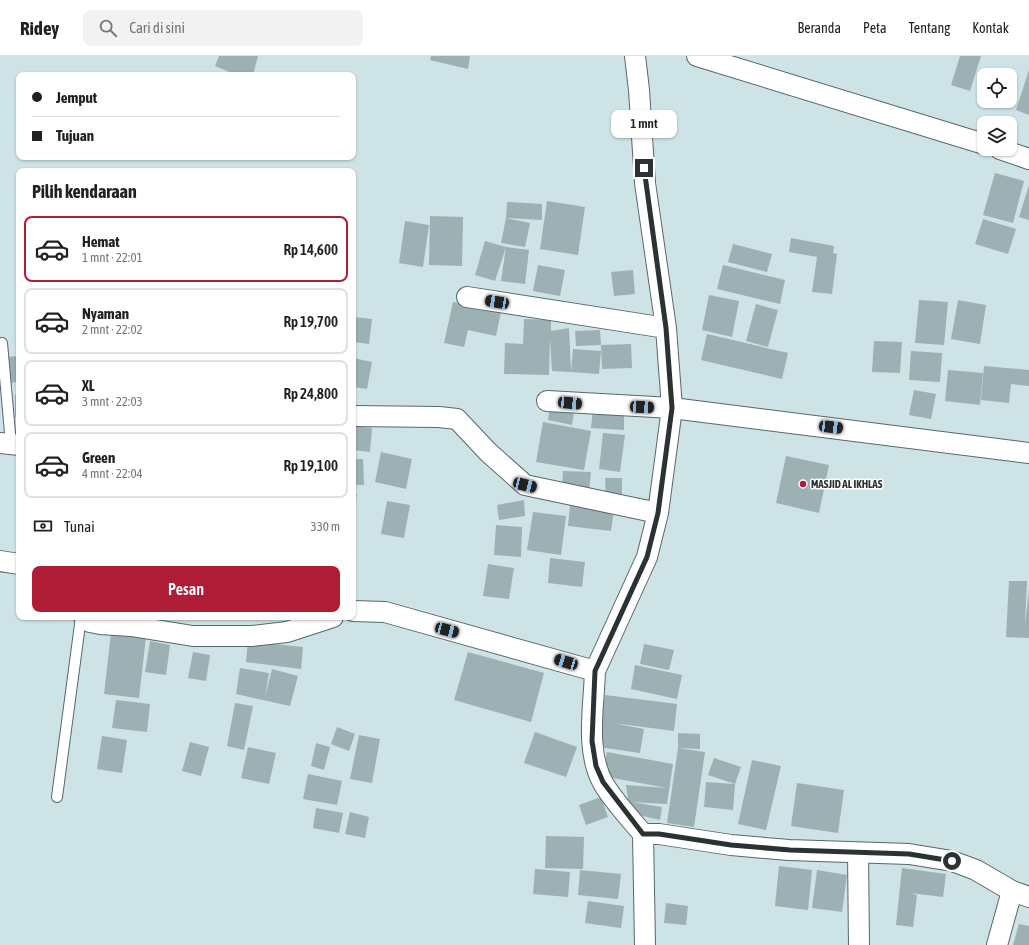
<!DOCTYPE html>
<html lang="id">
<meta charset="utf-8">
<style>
body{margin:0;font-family:"Asap Condensed",sans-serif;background:#f2f2f2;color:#202124;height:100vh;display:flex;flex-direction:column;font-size:15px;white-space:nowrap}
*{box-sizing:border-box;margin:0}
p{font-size:13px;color:#757577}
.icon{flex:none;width:22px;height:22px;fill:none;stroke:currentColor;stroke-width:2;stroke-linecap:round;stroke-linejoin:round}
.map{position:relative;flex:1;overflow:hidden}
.sheet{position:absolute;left:16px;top:112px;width:340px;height:452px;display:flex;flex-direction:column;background:#fff;border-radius:8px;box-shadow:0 1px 3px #0004}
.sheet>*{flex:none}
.banner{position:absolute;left:16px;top:16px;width:340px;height:88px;border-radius:8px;box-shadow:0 1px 3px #0004;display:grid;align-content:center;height:88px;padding:0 16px;background:#fff}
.fabs{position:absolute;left:977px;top:12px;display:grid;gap:8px}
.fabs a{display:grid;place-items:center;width:40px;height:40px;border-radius:8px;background:#fff;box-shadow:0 1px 3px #0004;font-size:20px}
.end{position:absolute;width:18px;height:18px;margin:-9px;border:5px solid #2a3233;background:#fff;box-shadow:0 0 0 2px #fff}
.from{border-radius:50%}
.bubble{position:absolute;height:28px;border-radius:8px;background:#fff;box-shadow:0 1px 3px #0004;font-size:13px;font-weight:600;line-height:28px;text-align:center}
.car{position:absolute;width:12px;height:24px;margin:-12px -6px;border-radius:5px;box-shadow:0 0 3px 1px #0007;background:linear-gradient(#222 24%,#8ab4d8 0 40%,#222 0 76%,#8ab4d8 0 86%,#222 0)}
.banner b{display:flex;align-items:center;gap:14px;height:38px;font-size:15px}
.banner b+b{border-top:1px solid #e0e0e0}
.banner i{width:10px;height:10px;background:#202124}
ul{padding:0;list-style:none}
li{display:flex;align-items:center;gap:12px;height:66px;margin:0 8px 6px;padding:0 8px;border:2px solid #e0e0e0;border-radius:8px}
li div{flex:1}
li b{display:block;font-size:15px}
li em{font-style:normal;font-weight:600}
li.on{border-color:#af1c36}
li>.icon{width:36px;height:36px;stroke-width:1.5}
h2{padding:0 16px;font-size:18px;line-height:48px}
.pay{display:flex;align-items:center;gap:10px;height:44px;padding:0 16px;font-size:15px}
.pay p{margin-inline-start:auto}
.primary-button{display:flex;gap:8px;margin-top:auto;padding:8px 16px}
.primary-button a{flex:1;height:46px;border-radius:8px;background:#af1c36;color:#fff;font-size:16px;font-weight:600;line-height:46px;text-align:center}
header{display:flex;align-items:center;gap:24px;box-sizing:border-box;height:56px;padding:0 20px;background:#fff;border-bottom:1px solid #e0e0e0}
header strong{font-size:19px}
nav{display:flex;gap:22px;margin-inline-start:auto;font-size:14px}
.search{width:280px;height:36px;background:#f2f2f2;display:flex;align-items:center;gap:10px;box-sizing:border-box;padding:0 14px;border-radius:8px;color:#757577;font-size:15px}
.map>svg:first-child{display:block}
.building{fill:#9db0b3}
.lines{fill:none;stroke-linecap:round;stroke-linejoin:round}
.lane-casing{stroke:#56686b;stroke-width:12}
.street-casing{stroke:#56686b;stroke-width:22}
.lane{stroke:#fff;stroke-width:10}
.street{stroke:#fff;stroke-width:20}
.route{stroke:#2a3233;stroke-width:5}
.poi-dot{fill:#af1c36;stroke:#fff;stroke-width:1.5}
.labels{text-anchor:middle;stroke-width:3;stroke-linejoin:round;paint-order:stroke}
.poi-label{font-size:11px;font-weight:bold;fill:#2a3233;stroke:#fff;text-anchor:start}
</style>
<header>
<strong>Ridey</strong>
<div class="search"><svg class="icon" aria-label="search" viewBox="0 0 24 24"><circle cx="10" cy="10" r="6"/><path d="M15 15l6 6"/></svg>Cari di sini</div>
<nav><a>Beranda</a><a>Peta</a><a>Tentang</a><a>Kontak</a></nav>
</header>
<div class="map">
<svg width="1029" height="889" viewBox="0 0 1029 889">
<rect width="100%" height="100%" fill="#cee3e6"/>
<!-- building -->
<path class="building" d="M219,0H258L253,19H236L215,10Z
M431,0H470L468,13L430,4Z
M960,0H981L970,35L951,29Z
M1029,14V59L1016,54Z
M995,117L1024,125L1013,167L983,159Z
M1029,129V164L1019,161Z
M547,145L585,151L578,199L540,193Z
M507,146L542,148V164L506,162Z
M430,160L463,161L462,210L429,209Z
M506,162L530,167L525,191L501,187Z
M983,163L1016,173L1008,198L975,188Z
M405,165L429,169L423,211L399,207Z
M791,182L834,190L833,197L837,198L832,238L812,236L817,201L789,196Z
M485,185L506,191L529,194L525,228L501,225L506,191L495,225L475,219Z
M733,188L772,198L767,216L728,206Z
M538,209L565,214L560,240L533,235Z
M723,209L785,224L780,248L717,233Z
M633,214L635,238L614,240L611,216Z
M709,239L739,245L732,281L702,274Z
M919,244L948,246L944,289L915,287Z
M958,244L986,249L980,288L951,283Z
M453,246L501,256L496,280L468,274L464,291L444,287Z
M756,248L778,254L768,291L746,285Z
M353,261L372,263L369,288L353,286Z
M524,263L551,264V275L569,272L571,316L552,315L550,283L549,319L504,318L505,287L523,288Z
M600,274L601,289L576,290L575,275Z
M707,278L788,297L782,323L701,304Z
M874,285L902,286L900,317L872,316Z
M631,288L632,312L602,313L601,289Z
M573,293L601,295L599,318L571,316Z
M911,295L942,297L940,326L909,324Z
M19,300V326L8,327L6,301Z
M353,302L372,306L367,333L353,331Z
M984,310L1029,314V330L1011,328L1009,347L981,344Z
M948,314L983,317L980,349L945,345Z
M914,334L936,338L931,363L909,359Z
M19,338V361H15V339Z
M550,351L574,356L572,369L548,364Z
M593,354L624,355V374L591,372Z
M543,366L591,375L584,414L536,406Z
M353,370L372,372L370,396L353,394Z
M603,377L625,379L620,416L599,413Z
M381,396L412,403L406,433L375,426Z
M786,400L829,409L819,457L776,447Z
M353,403H363L364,429H353Z
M563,415L591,416L589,436L562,434Z
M17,422H19V474H18Z
M605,422H622V444L606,445Z
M353,437L357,438L354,457H353Z
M524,444L525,460L499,464L497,449Z
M387,445L410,449L404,482L381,478Z
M570,449L614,454L611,475L568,470Z
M533,456L566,460L561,499L527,494Z
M496,469L522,471L521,501L494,499Z
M550,502L585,506L582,531L548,527Z
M488,508L514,512L509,543L483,540Z
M1009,525H1027L1025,568L1029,534V582L1006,581Z
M111,577L146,581L139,642L104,638Z
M150,585L170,589L166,619L145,616Z
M248,585L303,591L301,613L246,606Z
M644,588L674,594L669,614L640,608Z
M193,596L210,599L206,625L188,622Z
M468,596L544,617L531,666L454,644Z
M635,609L682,619L677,643L631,633Z
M240,612L269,617L265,641L272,613L298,620L290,650L236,638Z
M605,639L677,648L674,675L613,667L644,673L640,697L598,691Z
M116,644L150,648L147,676L112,672Z
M235,647L253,650L244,694L227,690Z
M337,671L355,678L349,695L331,688Z
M535,676L577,691L566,721L524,707Z
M678,677L700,678V693L678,692Z
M359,679L380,683L372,727L350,723Z
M102,680L127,684L122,717L97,713Z
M190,686L209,691L201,720L182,715Z
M316,687L330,691L324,714L311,710Z
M248,691L276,697L269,728L241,722Z
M678,692L705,696L694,771L667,767Z
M607,696L673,708L667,748L631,746L662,751L660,764L630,757L626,729L667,732L602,720Z
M714,702L741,711L735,728L708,719Z
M752,704L781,710L766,774L738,768Z
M308,718L342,725L337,749L303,743Z
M706,726L735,728L733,754L704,751Z
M797,727L844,734L838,777L791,770Z
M601,741L608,761L586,769L579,749Z
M316,752L343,757L339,777L313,772Z
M350,756L369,761L365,782L345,778Z
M546,780L584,781L583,813L545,812Z
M779,810L812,814L808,854L775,850Z
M902,812L946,818L943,841L910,837L917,839L913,871L896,869Z
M535,813L570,816L568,841L533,838Z
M580,814L621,818L618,843L578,839Z
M817,814L847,819L842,856L812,852Z
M588,845L624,850L621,872L585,867Z
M666,847L688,850L686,869L664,867Z
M1019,868L1029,870V889H1013Z"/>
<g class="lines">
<defs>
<path id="lane" d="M2,287L11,388
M57,741L81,561"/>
<path id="street" d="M697,0L984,88
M1000,93L1029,103
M467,241L666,272
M547,345L672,352L1029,397
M353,360L439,361L457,363L488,396L525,429L658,457
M0,387L19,389
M0,505L19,508
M353,555L385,556L595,615L647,501L658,457L672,352L666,272L645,127L639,34L635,0
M84,561L90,566L100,568L131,570L193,580H252L287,576L333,561
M595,615C594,651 585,694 603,727C614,746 630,762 643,778H659L731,789L789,794L909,798L952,805L976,814L1012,835L1029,841
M643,778L645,889
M858,797L859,889
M997,889L1012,835"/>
</defs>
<!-- lane casing -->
<use href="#lane" class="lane-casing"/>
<!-- street casing -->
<use href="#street" class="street-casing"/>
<!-- lane -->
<use href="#lane" class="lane"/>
<!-- street -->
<use href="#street" class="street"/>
</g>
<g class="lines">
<!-- route -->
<path class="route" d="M644,112L666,272L672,352L658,457L647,501L595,615L592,685L596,710L603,726L643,778H659L731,789L790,794L909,798L952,805"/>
</g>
<!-- markers -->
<circle class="poi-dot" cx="803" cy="428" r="4"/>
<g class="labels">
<!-- poi labels -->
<g class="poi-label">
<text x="811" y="432">MASJID AL IKHLAS</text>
</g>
</g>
</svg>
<div class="fabs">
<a><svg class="icon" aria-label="locate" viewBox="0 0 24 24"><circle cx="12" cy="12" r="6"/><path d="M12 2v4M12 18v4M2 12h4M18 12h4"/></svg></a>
<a><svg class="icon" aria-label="layers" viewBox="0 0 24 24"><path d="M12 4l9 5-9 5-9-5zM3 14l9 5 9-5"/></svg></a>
</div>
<i class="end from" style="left:952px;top:805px"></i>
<i class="end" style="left:644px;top:112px"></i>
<div class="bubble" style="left:611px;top:54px;width:66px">1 mnt</div>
<i class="car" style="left:497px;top:246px;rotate:279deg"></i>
<i class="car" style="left:570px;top:347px;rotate:95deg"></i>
<i class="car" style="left:642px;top:351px;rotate:93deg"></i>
<i class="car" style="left:831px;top:371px;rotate:97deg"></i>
<i class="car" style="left:525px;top:429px;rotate:104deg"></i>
<i class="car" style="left:447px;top:574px;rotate:105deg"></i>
<i class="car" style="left:566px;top:606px;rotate:287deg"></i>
<div class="banner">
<b><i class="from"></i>Jemput</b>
<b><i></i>Tujuan</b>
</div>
<section class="sheet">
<h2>Pilih kendaraan</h2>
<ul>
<li class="on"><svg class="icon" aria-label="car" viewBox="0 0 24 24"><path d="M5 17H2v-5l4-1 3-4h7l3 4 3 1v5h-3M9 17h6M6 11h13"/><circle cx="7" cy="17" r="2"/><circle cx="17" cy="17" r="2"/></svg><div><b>Hemat</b><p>1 mnt · 22:01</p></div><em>Rp 14,600</em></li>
<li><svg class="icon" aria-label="car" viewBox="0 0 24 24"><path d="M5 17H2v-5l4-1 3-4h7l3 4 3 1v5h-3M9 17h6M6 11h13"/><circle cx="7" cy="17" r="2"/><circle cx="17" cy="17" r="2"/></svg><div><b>Nyaman</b><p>2 mnt · 22:02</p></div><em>Rp 19,700</em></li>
<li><svg class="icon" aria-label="car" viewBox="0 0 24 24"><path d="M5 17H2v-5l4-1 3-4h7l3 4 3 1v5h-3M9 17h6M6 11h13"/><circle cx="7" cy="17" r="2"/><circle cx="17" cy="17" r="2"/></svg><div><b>XL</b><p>3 mnt · 22:03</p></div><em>Rp 24,800</em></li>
<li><svg class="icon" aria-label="car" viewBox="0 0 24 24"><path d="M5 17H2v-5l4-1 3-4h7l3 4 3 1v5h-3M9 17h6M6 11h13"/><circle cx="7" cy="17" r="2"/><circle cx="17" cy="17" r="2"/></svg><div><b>Green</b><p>4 mnt · 22:04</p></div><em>Rp 19,100</em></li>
</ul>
<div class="pay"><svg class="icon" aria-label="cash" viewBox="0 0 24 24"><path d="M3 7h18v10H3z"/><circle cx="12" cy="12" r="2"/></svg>Tunai<p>330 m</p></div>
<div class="primary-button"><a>Pesan</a></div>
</section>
</div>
